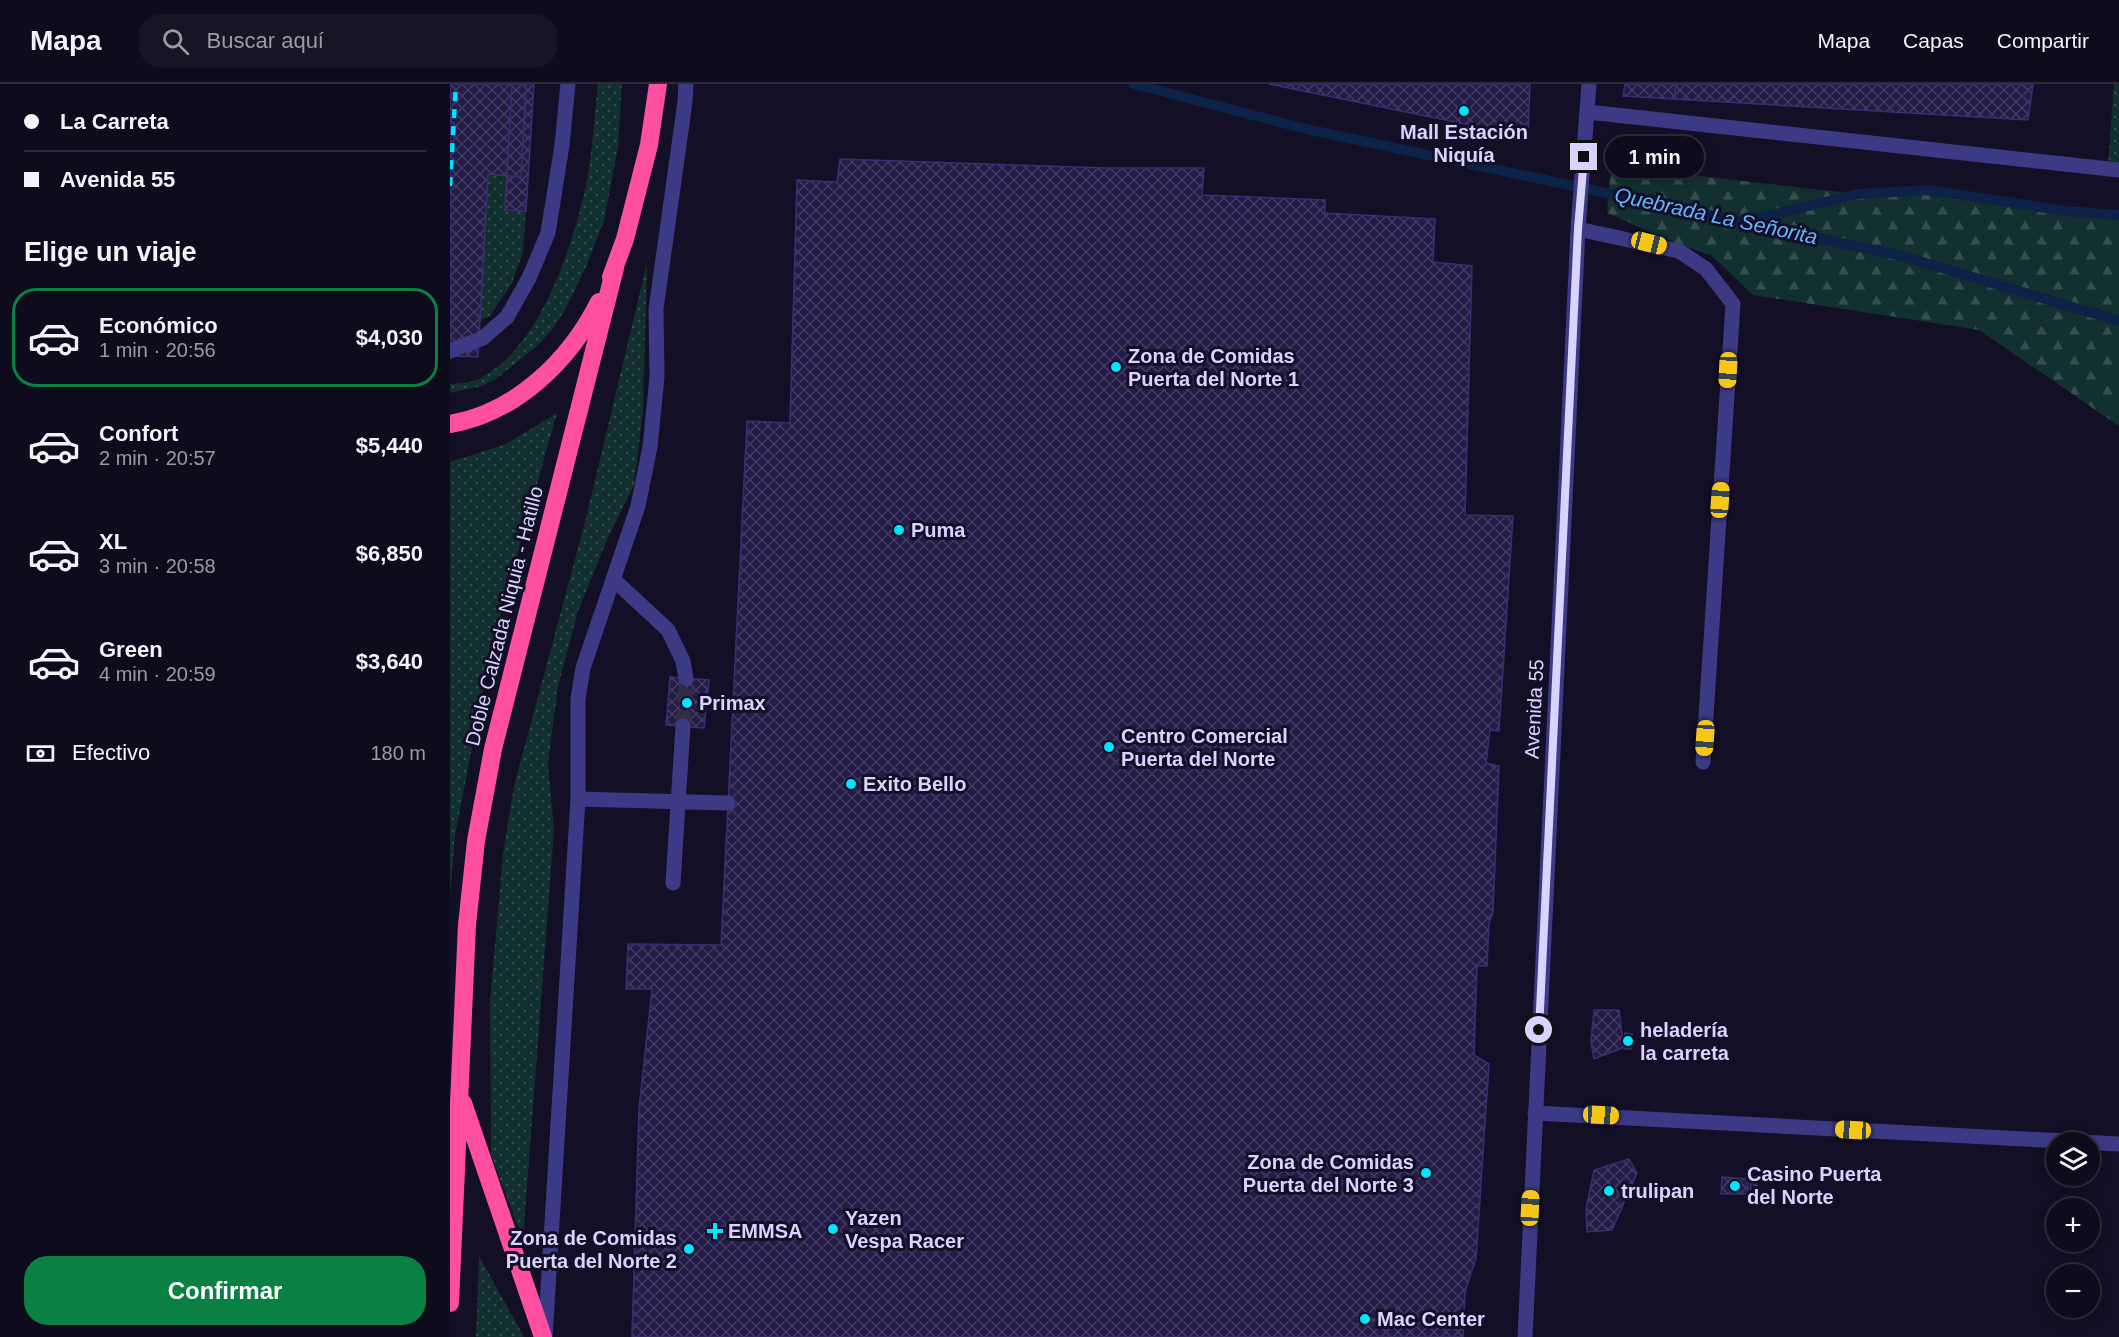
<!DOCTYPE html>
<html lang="es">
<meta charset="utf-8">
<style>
body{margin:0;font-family:Helvetica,sans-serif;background:#171425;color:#f1f3f6;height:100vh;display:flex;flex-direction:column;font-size:22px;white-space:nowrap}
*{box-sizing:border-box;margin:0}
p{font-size:20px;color:#9b9ba3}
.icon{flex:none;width:33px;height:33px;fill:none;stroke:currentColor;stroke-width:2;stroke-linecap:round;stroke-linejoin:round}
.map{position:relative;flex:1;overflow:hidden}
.panel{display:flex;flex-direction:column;background:#0e0b1c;width:450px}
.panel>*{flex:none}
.hud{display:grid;align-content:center;height:132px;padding:0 24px;background:#0e0b1c}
.buttons{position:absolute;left:1596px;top:1048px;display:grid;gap:12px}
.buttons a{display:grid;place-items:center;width:54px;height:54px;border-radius:50%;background:#0e0b1c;box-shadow:0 3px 15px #0003,0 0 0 2px #2e2b3b;font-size:30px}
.end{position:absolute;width:27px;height:27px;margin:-14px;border:8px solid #d9d4ff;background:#111;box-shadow:0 0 0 3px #111}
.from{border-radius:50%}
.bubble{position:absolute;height:42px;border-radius:21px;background:#0e0b1c;box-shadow:0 3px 15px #0003,0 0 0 2px #2e2b3b;font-size:20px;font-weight:600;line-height:42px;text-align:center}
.car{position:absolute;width:18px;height:36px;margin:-18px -9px;border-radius:8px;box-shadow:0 0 4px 2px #0007;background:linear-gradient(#f5c518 24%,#345 0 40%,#f5c518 0 76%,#345 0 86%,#f5c518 0)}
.hud b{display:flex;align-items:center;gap:21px;height:57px;font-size:22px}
.hud b+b{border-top:2px solid #2e2b3b}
.hud i{width:15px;height:15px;background:#f1f3f6}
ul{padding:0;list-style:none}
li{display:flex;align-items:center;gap:18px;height:99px;margin:0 12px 9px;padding:0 12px;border:3px solid transparent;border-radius:24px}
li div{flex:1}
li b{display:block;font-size:22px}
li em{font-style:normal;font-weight:600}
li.current{border-color:#0b8043}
li>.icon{width:54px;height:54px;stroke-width:1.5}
h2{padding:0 24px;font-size:27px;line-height:72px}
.pay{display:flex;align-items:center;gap:15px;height:66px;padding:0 24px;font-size:22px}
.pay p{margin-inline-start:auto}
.action{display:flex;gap:12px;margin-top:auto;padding:12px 24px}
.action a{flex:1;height:69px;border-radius:24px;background:#0b8043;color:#fff;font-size:24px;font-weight:600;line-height:69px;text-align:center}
header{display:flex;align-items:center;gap:36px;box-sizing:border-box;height:84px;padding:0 30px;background:#0e0b1c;border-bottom:2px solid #2e2b3b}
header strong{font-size:28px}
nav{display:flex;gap:33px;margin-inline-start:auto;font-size:21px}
.search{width:420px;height:54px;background:#171425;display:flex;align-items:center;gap:15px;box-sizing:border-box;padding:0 21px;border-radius:24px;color:#9b9ba3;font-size:22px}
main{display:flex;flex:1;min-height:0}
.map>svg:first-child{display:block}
.green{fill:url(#green-dots)}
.forest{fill:url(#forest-firs)}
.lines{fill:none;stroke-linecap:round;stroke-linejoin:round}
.stream{stroke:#0c2248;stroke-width:10}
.building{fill:url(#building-cross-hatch);stroke:#3b2d73;stroke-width:1.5}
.minor-tunnel{stroke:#312d47;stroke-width:15;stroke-dasharray:15 8;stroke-linecap:butt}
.minor{stroke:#3d3a85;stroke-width:15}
.highway{stroke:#ff4fa3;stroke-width:18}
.rail{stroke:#00e5ff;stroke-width:4.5;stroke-dasharray:9 8;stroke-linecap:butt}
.route{stroke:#d9d4ff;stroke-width:8}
.poi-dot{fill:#00e5ff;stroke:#130f26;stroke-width:2}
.labels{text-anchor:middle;stroke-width:6;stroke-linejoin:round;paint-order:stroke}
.poi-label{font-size:20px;font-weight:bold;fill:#d9d4ff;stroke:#130f26;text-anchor:start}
.street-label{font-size:20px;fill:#d9d4ff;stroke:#130f26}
.water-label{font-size:21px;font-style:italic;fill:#62b6ff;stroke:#130f26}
</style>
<header>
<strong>Mapa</strong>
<div class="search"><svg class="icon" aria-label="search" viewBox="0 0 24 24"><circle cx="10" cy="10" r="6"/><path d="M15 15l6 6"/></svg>Buscar aquí</div>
<nav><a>Mapa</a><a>Capas</a><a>Compartir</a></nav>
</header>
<main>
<section class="panel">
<div class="hud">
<b><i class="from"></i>La Carreta</b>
<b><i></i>Avenida 55</b>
</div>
<h2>Elige un viaje</h2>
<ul>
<li class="current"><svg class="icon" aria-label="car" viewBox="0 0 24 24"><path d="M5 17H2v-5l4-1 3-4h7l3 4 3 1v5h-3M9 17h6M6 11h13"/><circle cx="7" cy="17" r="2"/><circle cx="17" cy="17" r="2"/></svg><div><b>Económico</b><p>1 min · 20:56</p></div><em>$4,030</em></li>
<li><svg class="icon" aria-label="car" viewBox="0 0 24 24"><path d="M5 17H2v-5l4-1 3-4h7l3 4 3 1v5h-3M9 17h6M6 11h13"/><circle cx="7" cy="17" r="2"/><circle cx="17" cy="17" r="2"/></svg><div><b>Confort</b><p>2 min · 20:57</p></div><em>$5,440</em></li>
<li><svg class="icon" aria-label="car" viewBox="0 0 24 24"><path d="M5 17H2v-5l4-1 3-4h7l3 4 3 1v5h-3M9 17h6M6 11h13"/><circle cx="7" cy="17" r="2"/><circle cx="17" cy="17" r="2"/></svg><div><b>XL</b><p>3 min · 20:58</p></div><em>$6,850</em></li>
<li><svg class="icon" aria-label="car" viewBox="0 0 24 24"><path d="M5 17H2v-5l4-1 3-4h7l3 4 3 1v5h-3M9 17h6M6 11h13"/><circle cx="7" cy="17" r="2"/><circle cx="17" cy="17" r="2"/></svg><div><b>Green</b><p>4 min · 20:59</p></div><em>$3,640</em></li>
</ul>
<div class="pay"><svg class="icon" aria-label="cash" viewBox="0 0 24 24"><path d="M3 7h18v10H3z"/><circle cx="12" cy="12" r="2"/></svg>Efectivo<p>180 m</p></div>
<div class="action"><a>Confirmar</a></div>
</section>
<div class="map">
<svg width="1669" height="1253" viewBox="0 0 1669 1253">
<defs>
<pattern id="green-dots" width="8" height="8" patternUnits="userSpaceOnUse" patternTransform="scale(1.5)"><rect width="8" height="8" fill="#12302f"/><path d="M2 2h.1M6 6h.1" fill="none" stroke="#344d4e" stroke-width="1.8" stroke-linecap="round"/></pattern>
<pattern id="forest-firs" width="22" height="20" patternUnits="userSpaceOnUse" patternTransform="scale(1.5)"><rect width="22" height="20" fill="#12302f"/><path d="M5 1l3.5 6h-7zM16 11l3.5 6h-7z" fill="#344d4e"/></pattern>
<pattern id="building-cross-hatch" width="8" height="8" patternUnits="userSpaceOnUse" patternTransform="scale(1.5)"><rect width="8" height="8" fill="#241b47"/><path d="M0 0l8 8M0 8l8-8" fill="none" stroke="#433b63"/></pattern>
</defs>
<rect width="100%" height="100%" fill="#130f26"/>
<!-- green -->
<path class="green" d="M0,0H62L56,126L76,127L73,168L62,199L40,232L18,242Z
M148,0H172L168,63L154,137L135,185L115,226L101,247L88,261L47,294L32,302L0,309V300C7,299 16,299 23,297C89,272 124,159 137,96C143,65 144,32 148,0Z
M1664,0H1669V82H1658Z
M197,179L193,328L184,401L159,451L128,527L108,602L98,679L104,745L73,1156L41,1071L40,918L53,770L64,702L135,438Z
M107,329L41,564L5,752L0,812V378L56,360Z
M29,1172L74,1253H26Z"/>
<!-- forest -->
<path class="forest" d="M1161,82L1408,110L1478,106L1617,127L1669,131V342L1529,246L1303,211L1262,172L1216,155L1157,129Z"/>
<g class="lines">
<!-- stream -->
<path class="stream" d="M684,0L856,45L1452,172L1669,237
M1296,137L1408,110L1478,106L1617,127L1669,131"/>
</g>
<!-- building -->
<path class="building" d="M0,0H76L71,93L38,90L28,273L0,272Z
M62,0H84L76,127L55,126Z
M819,0H1080L1078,53Z
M1175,0H1583L1578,36L1173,12Z
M1175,0H1226L1224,15L1173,12Z
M390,75L655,84H754L752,111L875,116V129L985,135L983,178L1022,182L1015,431L1063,432L1049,647L1040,646L1036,679L1049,682L1043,829L1039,839L1037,882H1027L1024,971L1039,980L1026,1174L1015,1208L1013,1253H182L189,1024L202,905H176L178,860L271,861L297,337L340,339L347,96L387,98Z
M220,593L259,596L254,644L216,641Z
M1144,926H1169L1173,958L1172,964L1144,975L1141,958Z
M1175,949L1182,950L1181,965H1174Z
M1179,1075L1187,1089L1162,1146L1137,1148L1136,1125L1144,1086Z
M1272,1093L1298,1095V1110H1271Z
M1301,1095H1307V1110H1300Z"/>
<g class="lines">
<!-- minor-tunnel -->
<path class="minor-tunnel" d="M233,642L236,595"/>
<!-- minor -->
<path class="minor" d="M1138,28L1669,86
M1128,145L1229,167L1256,185L1283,220L1253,678
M0,267L33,254L57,233L79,194L98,149L112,61L118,0
M163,495L218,546L233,577L236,595
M128,715L278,719
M223,799L233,642
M1085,1029L1669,1060
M95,1253L128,715V615L133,584L188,422L200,363L207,293L206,225L235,18L236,0
M1075,1253L1128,145L1139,0"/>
<!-- highway -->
<path class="highway" d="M161,193L175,155L199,61L208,0
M0,340C66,329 120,276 149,218
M13,1019L93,1253
M0,1219L17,841L26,757L43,665L165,184"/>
<!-- rail -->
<path class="rail" d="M0,102L6,0"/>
</g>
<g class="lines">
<!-- route -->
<path class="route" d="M1089,946L1128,145L1134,73"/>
</g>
<!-- markers -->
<g class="poi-dot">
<circle cx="1014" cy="27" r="6"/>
<circle cx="666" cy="283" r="6"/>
<circle cx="449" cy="446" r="6"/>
<circle cx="237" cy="619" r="6"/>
<circle cx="659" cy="663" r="6"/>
<circle cx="401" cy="700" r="6"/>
<circle cx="1178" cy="957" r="6"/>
<circle cx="976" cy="1089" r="6"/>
<circle cx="1285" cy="1102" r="6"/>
<circle cx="1159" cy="1107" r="6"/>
<circle cx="383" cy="1145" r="6"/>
<path d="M262 1138h6v6h6v6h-6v6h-6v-6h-6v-6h6z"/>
<circle cx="239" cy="1165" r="6"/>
<circle cx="915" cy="1235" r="6"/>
</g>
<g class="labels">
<!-- poi labels -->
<g class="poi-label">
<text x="1014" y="55" text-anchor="middle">Mall Estación<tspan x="1014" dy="23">Niquía</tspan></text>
<text x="678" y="279">Zona de Comidas<tspan x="678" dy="23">Puerta del Norte 1</tspan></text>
<text x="461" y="453">Puma</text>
<text x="249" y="626">Primax</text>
<text x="671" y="659">Centro Comercial<tspan x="671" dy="23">Puerta del Norte</tspan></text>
<text x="413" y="707">Exito Bello</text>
<text x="1190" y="953">heladería<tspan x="1190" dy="23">la carreta</tspan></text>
<text x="964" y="1085" text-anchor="end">Zona de Comidas<tspan x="964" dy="23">Puerta del Norte 3</tspan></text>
<text x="1297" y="1097">Casino Puerta<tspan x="1297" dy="23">del Norte</tspan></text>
<text x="1171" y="1114">trulipan</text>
<text x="395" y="1141">Yazen<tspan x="395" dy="23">Vespa Racer</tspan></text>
<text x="278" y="1154">EMMSA</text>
<text x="227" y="1161" text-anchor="end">Zona de Comidas<tspan x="227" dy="23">Puerta del Norte 2</tspan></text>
<text x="927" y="1242">Mac Center</text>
</g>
<!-- street labels -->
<g class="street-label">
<text transform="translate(54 532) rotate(-76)" y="7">Doble Calzada Niquia - Hatillo</text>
<text transform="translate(1084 625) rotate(-87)" y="7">Avenida 55</text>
</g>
<!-- water labels -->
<g class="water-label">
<text transform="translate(1266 132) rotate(12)" y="7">Quebrada La Señorita</text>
</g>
</g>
</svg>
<div class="buttons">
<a><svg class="icon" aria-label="layers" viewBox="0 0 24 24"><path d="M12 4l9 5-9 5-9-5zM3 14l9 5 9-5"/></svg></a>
<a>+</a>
<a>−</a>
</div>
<i class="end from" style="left:1089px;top:946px"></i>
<i class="end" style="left:1134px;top:73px"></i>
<div class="bubble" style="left:1155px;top:52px;width:99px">1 min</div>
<i class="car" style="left:1199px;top:159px;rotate:104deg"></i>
<i class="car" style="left:1278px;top:286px;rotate:183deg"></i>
<i class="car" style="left:1270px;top:416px;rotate:4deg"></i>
<i class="car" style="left:1255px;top:654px;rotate:184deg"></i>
<i class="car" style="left:1151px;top:1031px;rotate:93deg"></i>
<i class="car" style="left:1403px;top:1046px;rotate:273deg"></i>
<i class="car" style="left:1080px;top:1124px;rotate:3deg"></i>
</div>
</main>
